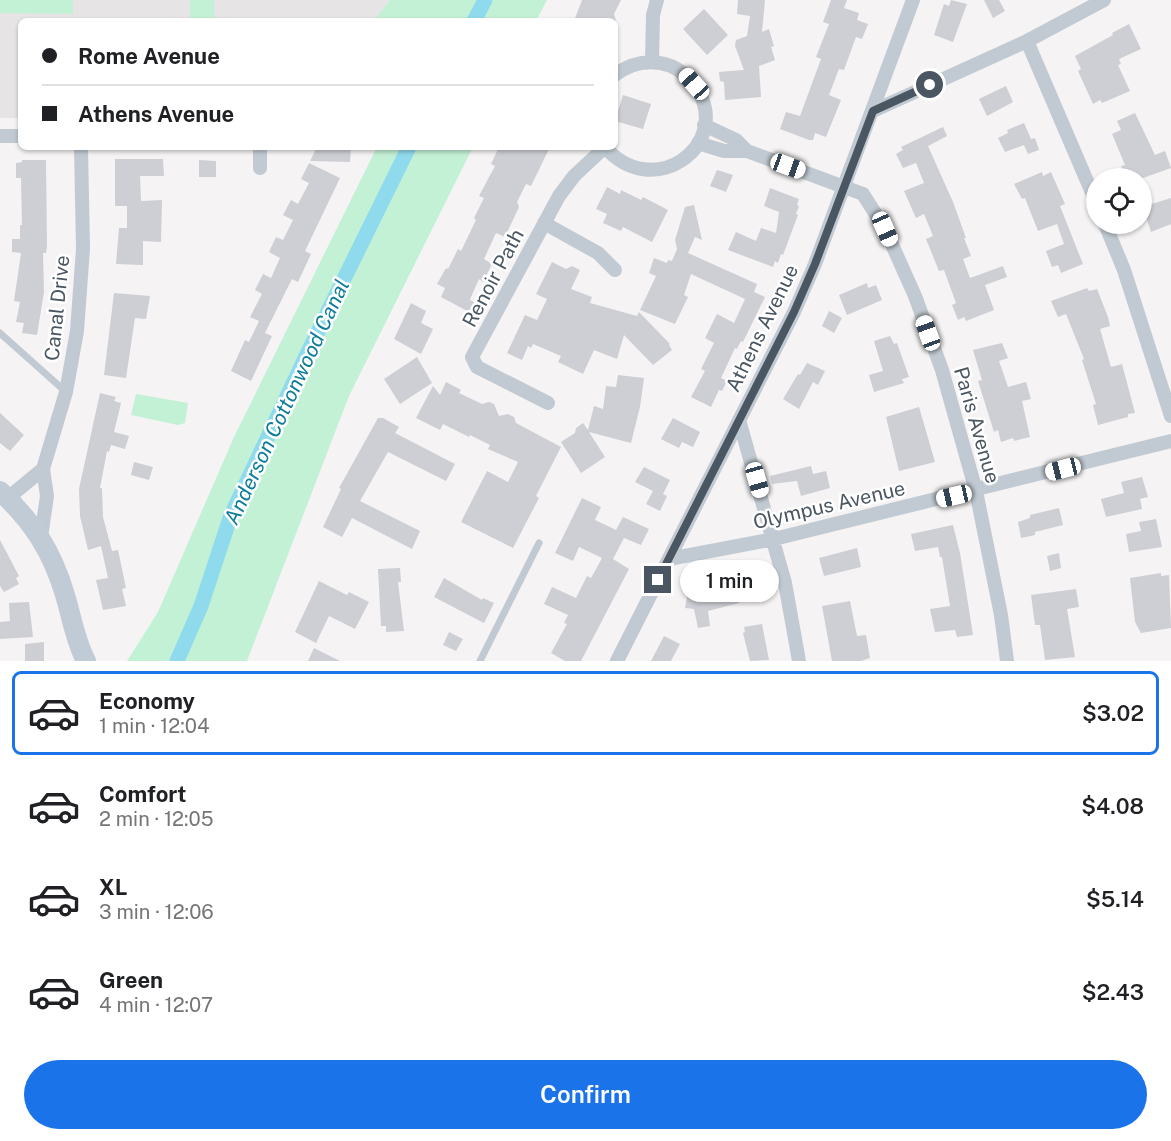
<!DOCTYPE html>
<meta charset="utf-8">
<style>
body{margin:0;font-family:"Public Sans",sans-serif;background:#f2f2f2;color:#202124;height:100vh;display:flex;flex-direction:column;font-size:22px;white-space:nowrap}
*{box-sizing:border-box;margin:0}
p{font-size:20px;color:#757577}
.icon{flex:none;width:33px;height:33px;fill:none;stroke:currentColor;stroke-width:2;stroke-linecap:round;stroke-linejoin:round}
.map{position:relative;height:661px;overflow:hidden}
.side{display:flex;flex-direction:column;background:#fff;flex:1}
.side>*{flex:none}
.hud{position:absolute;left:18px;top:18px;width:600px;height:132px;border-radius:9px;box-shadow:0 2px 4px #0004;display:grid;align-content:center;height:132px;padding:0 24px;background:#fff}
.fabs{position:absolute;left:1086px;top:168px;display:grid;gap:12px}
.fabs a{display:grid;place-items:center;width:66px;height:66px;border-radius:50%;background:#fff;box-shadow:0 2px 4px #0004;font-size:30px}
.end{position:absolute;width:27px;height:27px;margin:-14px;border:8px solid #4a5661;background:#fff;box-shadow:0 0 0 3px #fff}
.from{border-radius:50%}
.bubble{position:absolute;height:42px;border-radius:21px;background:#fff;box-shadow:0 2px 4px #0004;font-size:20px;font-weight:600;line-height:42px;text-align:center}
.car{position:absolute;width:18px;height:36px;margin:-18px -9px;border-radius:8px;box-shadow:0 0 4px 2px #0007;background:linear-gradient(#fff 24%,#345 0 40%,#fff 0 76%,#345 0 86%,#fff 0)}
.hud b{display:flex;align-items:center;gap:21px;height:57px;font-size:22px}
.hud b+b{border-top:2px solid #e0e0e0}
.hud i{width:15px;height:15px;background:#202124}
ul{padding:10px 0 0;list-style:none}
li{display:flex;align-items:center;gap:18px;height:84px;margin:0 12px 9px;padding:0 12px;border:3px solid transparent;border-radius:9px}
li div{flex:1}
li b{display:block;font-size:22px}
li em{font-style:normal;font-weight:600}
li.active{border-color:#1a73e8}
li>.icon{width:54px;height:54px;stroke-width:1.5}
.action{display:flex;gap:12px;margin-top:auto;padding:12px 24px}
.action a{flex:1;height:69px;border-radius:36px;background:#1a73e8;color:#fff;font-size:24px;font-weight:600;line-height:69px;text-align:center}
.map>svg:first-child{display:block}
.education{fill:#e6e4e5}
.green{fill:#c3f1d5}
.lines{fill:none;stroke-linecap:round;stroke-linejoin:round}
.canal{stroke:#90daee;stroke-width:15}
.building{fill:#cdcfd5}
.lane{stroke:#c1cad2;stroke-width:7}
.street{stroke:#c1cad2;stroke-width:14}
.secondary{stroke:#c1cbd6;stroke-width:20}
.route{stroke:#4a5661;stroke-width:8}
.labels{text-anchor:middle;stroke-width:5;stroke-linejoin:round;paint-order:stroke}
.street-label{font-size:20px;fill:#4a5661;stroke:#fff}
.water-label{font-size:21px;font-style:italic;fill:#0c7c9b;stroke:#fff}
</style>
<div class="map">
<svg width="1171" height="661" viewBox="0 0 1171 661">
<rect width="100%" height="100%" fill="#f5f3f3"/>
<!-- education -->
<path class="education" d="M0,0H390L373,21H21V118H0Z"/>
<!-- green -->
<path class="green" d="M0,0H73V14L0,13Z
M190,0H214L215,21H190Z
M390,0H547L536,21H373Z
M377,147H473L349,396L247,661H127L158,612L234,437Z
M136,394L188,403L185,423L178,425L131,415Z"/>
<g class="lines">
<!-- canal -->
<path class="canal" d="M474,21L485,0
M177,661L201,606L231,515L308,352L409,147"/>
</g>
<!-- building -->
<path class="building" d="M582,0H621L614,14L616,21H574Z
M738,0H765L762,32L769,29L774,46L771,47L775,60L759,66L761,97L725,100L724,82L720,81L719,72L744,70L735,46L736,40L747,36L750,16L737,14Z
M831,0H847L844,8L859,13L857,20L868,24L862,39L856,37L844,70L839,69L829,95L841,100L826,137L815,133L813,140H809L780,129L786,112L800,116L821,59L816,57L829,24L823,22Z
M951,0L967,4L953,42L934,35L944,4L949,6Z
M984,0H999L1005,11L993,18Z
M704,9L728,35L707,55L683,29Z
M1129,24L1141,49L1119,59L1121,64L1118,65L1130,91L1102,103L1100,100L1093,104L1078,71L1081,69L1075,56L1113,35L1112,33Z
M1006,86L1013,102L987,116L979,99Z
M623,95L651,104L643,129L615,121Z
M1135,113L1155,155L1165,151L1171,168L1143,178H1127L1121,166L1125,165L1112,134L1121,130L1117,121Z
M1024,123L1031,139L1035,138L1039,150L1028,154L1024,145L1005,152L998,138L1008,133L1007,130Z
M943,127L947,136L928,146L953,202L966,238H964L971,256L963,259L970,278L1003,266L1007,277L985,285L994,310L966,321L964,317L958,320L952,305L956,303L944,270L939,271L926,239L933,236L924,214L916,218L904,191L924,183L916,163L903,168L896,154L903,150L901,147Z
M317,147H351L350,162L310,161Z
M499,147H550L531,186L526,184L517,202L519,207L505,237L496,233L484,259L492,264L483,282L479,279L471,297L470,300L474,302L469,312L441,297L445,288L437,284L446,268L448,269L458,249L461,251L476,220L474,218L484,198L479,196L495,166L491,164Z
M115,159H163L164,176H140L141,201L162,200L161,242L143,241V265L116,264L119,228H127V206H115Z
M22,160H46L47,246L46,253H43L44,292L37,335L22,333L24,323L16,322L20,302L14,301L21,253L12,252V239H20V225H22L21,178H16V163L22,162Z
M199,160L216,161V177H199Z
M309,163L340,178L305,251L311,254L298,282L292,279L265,333L272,336L251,381L231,371L245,340L249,342L259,321L250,317L262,294L255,290L263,274L271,278L280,258L269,252L276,237L283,240L293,220L283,215L291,200L298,204L309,183L301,179Z
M717,170L733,175L726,192L710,186Z
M1042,172L1043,176L1051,172L1065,204L1060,206L1083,264L1061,273L1058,265L1052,267L1046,251L1064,244L1057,224L1038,231L1025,198L1022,199L1014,184Z
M607,187L620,194L621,190L641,200L643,197L668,210L652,242L623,227L621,231L603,223L607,214L596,209Z
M770,188L799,199L797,205L799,206L796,214L798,215L783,255L781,254L778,263L775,261L773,267L728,250L736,232L756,241L761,228L776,233L779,212L764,206Z
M1171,198V224L1151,232L1146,217L1142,218V207Z
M694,205L702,240L695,237L688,253L757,284L754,292L765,297L743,342L741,341L737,349L735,348L721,378L727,381L722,391L719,390L711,407L691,397L705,371L701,369L714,343L705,338L717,314L734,323L745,299L691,274L684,295L688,297L675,324L640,310L656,276L649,273L654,258L667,263L668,260L672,261L677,249L675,240L685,207Z
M552,262L566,269L572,266L580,270L571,289L592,297L590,303L637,316L639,312L670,344L669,345L672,350L653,365L624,335L617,359L594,350L583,374L558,362L561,356L533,344L531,348L528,346L522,360L507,353L525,315L537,320L547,299L536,294Z
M867,283L868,288L876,285L882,300L847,315L839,295Z
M1087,288L1089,291L1097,289L1108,317L1110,326L1100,329L1111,367L1122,364L1135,413L1128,414V417L1098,425L1093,405L1096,404L1082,360L1084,359L1066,314L1058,317L1051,301Z
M114,293L150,296L146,319L135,318L126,378L104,375Z
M411,303L426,311L421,323L433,329L421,354L394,339Z
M829,311L842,318L834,333L822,326Z
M890,336L894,344L897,343L909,377L902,379L904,383L874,392L869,375L883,371L874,341Z
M1002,343L1008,358L999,361L1008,387L1026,382L1031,399L1022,401L1030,437L1014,441L1013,438L1001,442L998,430L994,432L978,381L982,380L973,350Z
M417,357L432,383L400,404L384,379Z
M807,363L825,371L818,385L813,382L799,409L783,399L798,374L800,375Z
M618,375L644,378L640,407L631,443L589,432L605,457L581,473L561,442L575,433L576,428L583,423L588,430L594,406L603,409L606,386L616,387Z
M446,382L461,390L459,393L482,404L489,402L494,404L499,416L508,414L514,417L516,423L561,447L536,496L539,498L513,548L461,522L487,471L508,482L518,462L488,449L490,445L470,435L469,437L443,424L440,430L416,418L433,386L440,395Z
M100,393L116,397L114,401L121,403L114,432L129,436L125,449L111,445L109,452L107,451L100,488H102L103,517L112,551L118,550L126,588L122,589L126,606L103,610L96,580L108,578L101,546L88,550L80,516L79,489Z
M919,407L935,462L899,471L886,417Z
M0,413L24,435L10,451L0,443Z
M378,418H383L399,427L395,433L455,464L446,481L388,452L360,501L420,531L412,549L352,518L342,537L323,527L341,489L339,488Z
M673,418L700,432L693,447L682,442L679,448L661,439Z
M134,462L153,467L149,480L131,475Z
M811,466L813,474L826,471L830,488L801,496L797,481L772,484L770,476Z
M644,467L670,480L663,494L667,496L660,511L646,504L653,491L635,482Z
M1142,477L1148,497L1140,499L1142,509L1106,517L1101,499L1124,493L1121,482Z
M582,498L601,507L595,520L616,530L623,517L649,529L641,545L624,538L613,559L629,569L581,661H565L551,653L567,624L564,623L568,615L544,604L552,587L576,598L587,576L591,578L602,558L579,547L573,561L555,553Z
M1059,508L1063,525L1035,532V535L1021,538L1018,522L1030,518V515Z
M1156,519L1162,547L1129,552L1126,534L1141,531L1139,522Z
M953,525L960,553L973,635L957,637L955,630L935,632L930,609L950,606L942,557H940L938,547L915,551L911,534Z
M0,540L19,576L16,578L19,584L4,592L0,586Z
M857,548L861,567L824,576L819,558Z
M1059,553L1061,568L1050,571L1047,556Z
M400,568L401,582H398L404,631L386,632V626H381L378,569Z
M750,572L755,592L737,597L739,603L708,611L710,626L698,628L694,609L685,608L688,592L700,595L718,591L716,583Z
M1161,573V576L1169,575L1171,628L1141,633L1135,622L1130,578Z
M444,578L482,600L483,598L494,603L484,623L434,597Z
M319,581L347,595L349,592L369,602L355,629L329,616L316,643L295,632Z
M1076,589L1079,607L1067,609L1075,657L1045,660L1040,625H1035L1031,595Z
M850,601L857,636L866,635L870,658L861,661H832L822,606Z
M29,602L33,637L0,639V622L10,621L9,603Z
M762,624L769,660L750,661L743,633L745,632L744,627Z
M449,632L463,639L456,651L443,645Z
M664,636L680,644L671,661H651Z
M44,642V661H25V644Z
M314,648L340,661H308Z"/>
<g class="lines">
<!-- lane -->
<path class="lane" d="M0,333L66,392
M480,661L539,543"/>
<!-- street -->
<path class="street" d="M1027,41L1096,202
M652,62L653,15L657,0
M873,111L1027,41L1104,0
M704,125L736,140L747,151
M0,136H21
M698,143L724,151H747L863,194L885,229L915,296L942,370L976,491L1001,615L1007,661
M605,147C652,202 731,147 698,90C691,80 683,71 671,66C651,59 632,62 615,75
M260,168V147
M544,223L598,253L615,270
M1105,224L1124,270L1171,416
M548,403L477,367L472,357L559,196L574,176L605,147
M739,420L785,583L799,661
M8,498L43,469
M41,537L47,496L43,469L66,392L77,331L83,249L81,147
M669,559L774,539L1171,441
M617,661L794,312L815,264L913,0"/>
<!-- secondary -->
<path class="secondary" d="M0,491C33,522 52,551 65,595C72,618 75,640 86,661"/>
</g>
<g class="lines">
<!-- route -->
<path class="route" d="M658,580L794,312L815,264L873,111L930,85"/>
</g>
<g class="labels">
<!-- street labels -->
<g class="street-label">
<text transform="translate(493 278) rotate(-62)" y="7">Renoir Path</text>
<text transform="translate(57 308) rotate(-84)" y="7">Canal Drive</text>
<text transform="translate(762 328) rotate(-64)" y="7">Athens Avenue</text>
<text transform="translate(977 425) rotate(74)" y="7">Paris Avenue</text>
<text transform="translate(829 505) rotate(-13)" y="7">Olympus Avenue</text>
</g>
<!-- water labels -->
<g class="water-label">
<text transform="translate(287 402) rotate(-65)" y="7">Anderson Cottonwood Canal</text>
</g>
</g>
</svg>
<div class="fabs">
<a><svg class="icon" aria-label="locate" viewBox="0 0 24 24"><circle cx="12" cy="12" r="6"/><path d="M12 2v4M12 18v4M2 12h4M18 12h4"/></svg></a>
</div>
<i class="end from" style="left:930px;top:85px"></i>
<i class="end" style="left:658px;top:580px"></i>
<div class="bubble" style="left:680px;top:560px;width:99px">1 min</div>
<i class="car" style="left:694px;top:84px;rotate:318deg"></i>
<i class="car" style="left:788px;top:166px;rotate:110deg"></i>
<i class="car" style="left:885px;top:229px;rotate:156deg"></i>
<i class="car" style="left:928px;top:333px;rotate:340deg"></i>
<i class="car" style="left:1063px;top:469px;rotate:256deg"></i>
<i class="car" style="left:757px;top:480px;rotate:164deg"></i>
<i class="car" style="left:954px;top:496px;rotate:257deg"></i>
<div class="hud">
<b><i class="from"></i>Rome Avenue</b>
<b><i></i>Athens Avenue</b>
</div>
</div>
<section class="side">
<ul>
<li class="active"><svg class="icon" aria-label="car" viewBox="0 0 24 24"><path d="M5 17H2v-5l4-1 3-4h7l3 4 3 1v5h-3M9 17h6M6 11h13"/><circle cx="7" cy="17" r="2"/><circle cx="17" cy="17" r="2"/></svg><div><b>Economy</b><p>1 min · 12:04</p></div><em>$3.02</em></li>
<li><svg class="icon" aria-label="car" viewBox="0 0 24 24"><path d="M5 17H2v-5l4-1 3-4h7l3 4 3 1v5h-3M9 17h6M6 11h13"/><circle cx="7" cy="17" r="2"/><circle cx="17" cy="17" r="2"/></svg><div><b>Comfort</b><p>2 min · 12:05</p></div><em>$4.08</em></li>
<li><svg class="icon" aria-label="car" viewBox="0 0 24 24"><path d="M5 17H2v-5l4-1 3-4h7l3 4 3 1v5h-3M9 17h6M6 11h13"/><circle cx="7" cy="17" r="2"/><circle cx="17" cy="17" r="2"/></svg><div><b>XL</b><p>3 min · 12:06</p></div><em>$5.14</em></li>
<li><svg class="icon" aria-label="car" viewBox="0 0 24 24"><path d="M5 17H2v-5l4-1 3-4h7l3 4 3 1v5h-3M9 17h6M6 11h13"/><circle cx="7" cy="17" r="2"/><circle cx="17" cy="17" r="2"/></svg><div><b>Green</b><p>4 min · 12:07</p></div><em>$2.43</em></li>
</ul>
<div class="action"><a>Confirm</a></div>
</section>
